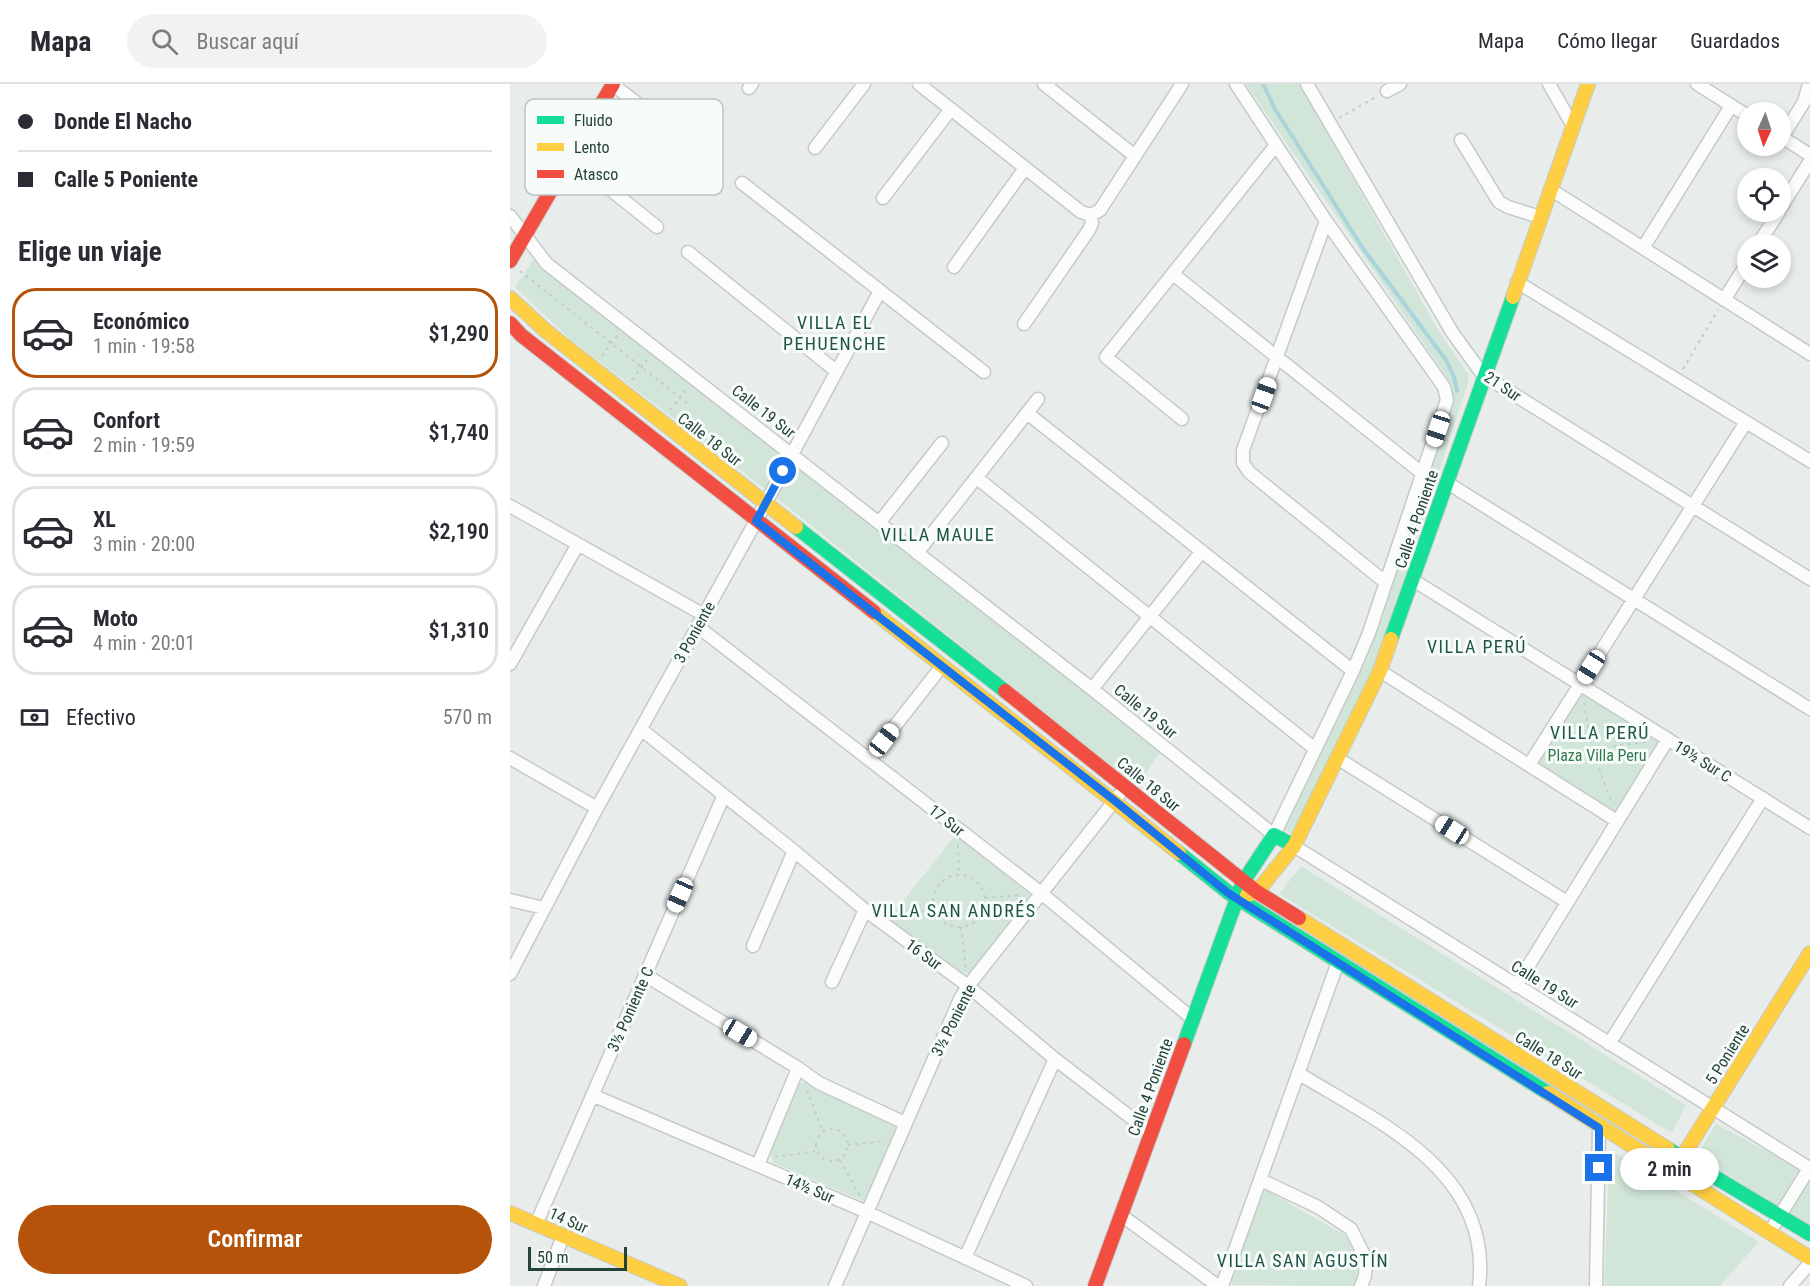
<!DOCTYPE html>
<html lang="es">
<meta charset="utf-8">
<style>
body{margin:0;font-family:"Roboto Condensed",sans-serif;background:#f2f2f3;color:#2b2b33;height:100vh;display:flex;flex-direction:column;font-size:22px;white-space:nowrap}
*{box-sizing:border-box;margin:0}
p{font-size:20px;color:#7c7c81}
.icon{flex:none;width:33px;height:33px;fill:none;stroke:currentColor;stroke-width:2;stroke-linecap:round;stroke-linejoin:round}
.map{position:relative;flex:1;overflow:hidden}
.sheet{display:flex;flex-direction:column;background:#fff;width:510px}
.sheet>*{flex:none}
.banner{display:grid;align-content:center;height:132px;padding:0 18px;background:#fff}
.needle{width:39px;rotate:183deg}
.buttons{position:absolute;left:1227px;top:18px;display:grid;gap:12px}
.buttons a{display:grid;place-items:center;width:54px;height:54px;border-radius:50%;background:#fff;box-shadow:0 3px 9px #0003;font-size:30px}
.scale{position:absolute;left:18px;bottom:15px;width:99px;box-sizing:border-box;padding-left:6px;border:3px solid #24423a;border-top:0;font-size:16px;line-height:21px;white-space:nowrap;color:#24423a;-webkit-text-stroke:4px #f7fbf9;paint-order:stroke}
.end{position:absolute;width:27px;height:27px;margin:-14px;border:8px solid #1a73e8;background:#fff;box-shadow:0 0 0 3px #fff}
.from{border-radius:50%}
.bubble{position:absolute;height:42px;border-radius:21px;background:#fff;box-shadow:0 3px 9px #0003;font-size:20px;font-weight:600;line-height:42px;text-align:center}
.car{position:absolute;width:18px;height:36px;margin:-18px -9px;border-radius:8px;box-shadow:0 0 4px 2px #0007;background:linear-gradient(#fff 24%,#345 0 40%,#fff 0 76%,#345 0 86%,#fff 0)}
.banner b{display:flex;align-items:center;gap:21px;height:57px;font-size:22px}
.banner b+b{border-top:2px solid #e1e1e2}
.banner i{width:15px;height:15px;background:#2b2b33}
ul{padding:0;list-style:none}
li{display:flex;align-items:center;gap:18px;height:90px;margin:0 12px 9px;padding:0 6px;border:3px solid #e1e1e2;border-radius:24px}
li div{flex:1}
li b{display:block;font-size:22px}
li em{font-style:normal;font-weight:600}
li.current{border-color:#b45309}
li>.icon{width:54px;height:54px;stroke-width:1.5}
h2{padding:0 18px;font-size:27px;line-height:72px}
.pay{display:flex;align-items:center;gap:15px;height:66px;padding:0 18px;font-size:22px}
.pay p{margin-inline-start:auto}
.primary-button{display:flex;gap:12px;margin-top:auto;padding:12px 18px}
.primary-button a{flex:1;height:69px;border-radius:36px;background:#b45309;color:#fff;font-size:24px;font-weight:600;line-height:69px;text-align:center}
header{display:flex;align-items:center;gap:36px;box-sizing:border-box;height:84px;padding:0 30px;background:#fff;border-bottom:2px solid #e1e1e2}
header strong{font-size:28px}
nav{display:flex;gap:33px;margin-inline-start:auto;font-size:21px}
.search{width:420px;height:54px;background:#f2f2f3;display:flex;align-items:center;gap:15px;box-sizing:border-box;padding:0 21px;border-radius:33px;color:#7c7c81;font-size:22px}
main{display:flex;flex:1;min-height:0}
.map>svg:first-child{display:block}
.green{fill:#d1e6d8}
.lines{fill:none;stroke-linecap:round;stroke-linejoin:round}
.stream{stroke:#a9d4db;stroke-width:4}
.street-casing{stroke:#c5cac8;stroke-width:15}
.fast-casing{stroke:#c3cbc8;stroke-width:16}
.slow-casing{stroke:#c3cbc8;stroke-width:16}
.jam-casing{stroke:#c3cbc8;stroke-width:16}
.path{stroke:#c3ccca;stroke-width:2;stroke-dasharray:3 4.5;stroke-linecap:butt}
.street{stroke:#fcfcfc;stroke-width:12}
.fast{stroke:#16e098;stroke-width:14}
.slow{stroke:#ffcf43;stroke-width:14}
.jam{stroke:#f24e42;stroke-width:14}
.route{stroke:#1a73e8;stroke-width:8}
.labels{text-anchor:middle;stroke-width:6;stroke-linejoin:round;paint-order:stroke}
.street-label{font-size:16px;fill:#24423a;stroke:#f7fbf9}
.park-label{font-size:16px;fill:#2d7a4b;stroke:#f7fbf9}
.neighbourhood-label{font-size:18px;letter-spacing:1.5px;fill:#1f5548;stroke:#f7fbf9}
.key{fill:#f7fbf9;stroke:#b8c4c0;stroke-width:1.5}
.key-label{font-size:16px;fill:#24423a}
</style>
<header>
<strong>Mapa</strong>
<div class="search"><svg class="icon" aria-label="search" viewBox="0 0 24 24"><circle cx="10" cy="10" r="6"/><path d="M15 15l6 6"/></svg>Buscar aquí</div>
<nav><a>Mapa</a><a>Cómo llegar</a><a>Guardados</a></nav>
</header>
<main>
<section class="sheet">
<div class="banner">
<b><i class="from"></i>Donde El Nacho</b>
<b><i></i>Calle 5 Poniente</b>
</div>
<h2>Elige un viaje</h2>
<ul>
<li class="current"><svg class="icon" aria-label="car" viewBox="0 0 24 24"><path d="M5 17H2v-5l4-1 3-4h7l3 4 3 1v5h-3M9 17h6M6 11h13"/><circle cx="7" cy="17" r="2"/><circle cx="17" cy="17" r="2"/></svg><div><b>Económico</b><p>1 min · 19:58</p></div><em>$1,290</em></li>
<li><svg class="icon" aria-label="car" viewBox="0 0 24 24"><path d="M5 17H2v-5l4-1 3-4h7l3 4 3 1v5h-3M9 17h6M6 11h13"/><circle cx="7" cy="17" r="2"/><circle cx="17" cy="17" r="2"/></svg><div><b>Confort</b><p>2 min · 19:59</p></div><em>$1,740</em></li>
<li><svg class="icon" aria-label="car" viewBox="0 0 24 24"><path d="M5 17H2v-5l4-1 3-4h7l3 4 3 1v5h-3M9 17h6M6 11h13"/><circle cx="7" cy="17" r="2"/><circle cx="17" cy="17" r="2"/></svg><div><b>XL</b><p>3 min · 20:00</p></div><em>$2,190</em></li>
<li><svg class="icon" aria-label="car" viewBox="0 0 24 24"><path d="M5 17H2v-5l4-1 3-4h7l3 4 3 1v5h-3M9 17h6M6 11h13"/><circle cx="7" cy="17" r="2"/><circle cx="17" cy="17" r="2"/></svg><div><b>Moto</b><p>4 min · 20:01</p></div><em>$1,310</em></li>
</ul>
<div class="pay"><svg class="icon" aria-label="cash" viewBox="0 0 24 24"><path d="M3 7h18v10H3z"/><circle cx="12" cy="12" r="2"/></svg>Efectivo<p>570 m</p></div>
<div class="primary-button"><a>Confirmar</a></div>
</section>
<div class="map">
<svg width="1300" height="1202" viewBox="0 0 1300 1202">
<rect width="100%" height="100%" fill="#e8edeb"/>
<!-- green -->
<path class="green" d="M736,0H790L928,246L958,290V299L864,585L782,750L775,746L856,577L874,527L942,319V301Z
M24,175L67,211L512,559L548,584L549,587L651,667L627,702L268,415L60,255L5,203Z
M1068,606L1153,659L1105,735L1020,682Z
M445,751L523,813L462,889L451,888L379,835Z
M791,782L1176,1021L1162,1049L769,810Z
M297,998L387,1042L354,1117L264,1079L259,1069L289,999Z
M1206,1040L1300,1090V1142L1187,1071Z
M1100,1066L1249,1158L1210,1202H1094Z
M751,1103L843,1156L852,1185L847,1202L723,1201L719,1194Z"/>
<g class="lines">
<!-- stream -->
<path class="stream" d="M753,0L765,25L852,163L936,276L944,293L947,307"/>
<defs>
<path id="street" d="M102,0L200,75
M409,0L571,128L581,131
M534,0L625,72
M797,0L942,248L973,291L1300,495
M1039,0L1063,42
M1187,0L1238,32
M239,4L242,0
M877,7L890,0
M1270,52L1300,71
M1272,53L1294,18L1299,0
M951,56L989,118L998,123L1030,133
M305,64L354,0
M60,73L147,143
M232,99L474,288
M1040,105L1300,270
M373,114L441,25
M1270,125L1300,77
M581,131L590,126L672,0
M0,132L37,180L582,605L764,751L843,587L859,549L937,316L934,303L816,137L726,0
M816,137L733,366V379L739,388L875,498
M1248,160L1269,128
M1133,164L1221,22
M178,168L326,287
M444,183L515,84
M663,190L913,390
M1007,198L1300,377
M1214,216L1238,178
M514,240L579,146L582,139L581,131
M517,329L843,587
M672,335L596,273L766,61
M467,394L805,665
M936,398L1300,625
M0,422L194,531
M369,439L432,359
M407,469L528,315
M903,496L1300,744
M187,542L531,809L683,935
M0,580L68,460
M870,587L1107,737
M582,605L692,467
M132,646L284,767L355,826L458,902L545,975L641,1049
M0,674L87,724
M827,674L1057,818
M359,675L432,582
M1019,681L1236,338
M784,762L1299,1084
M0,816L34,824
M243,862L284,767
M0,890L87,724L246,437L370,207
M135,891L288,984L309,999L395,1039
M322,898L355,826
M1006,902L1158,655
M1099,960L1253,714
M788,989C869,1039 983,1087 969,1202
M82,1011L350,1125L516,1202
M248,1081L288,984
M751,1096L808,1123L841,1145L856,1175L855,1192L851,1202
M611,1131L708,1202
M26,1140L214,711
M1259,1149L1300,1083
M455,1174L545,975
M34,1202L53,1152
M325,1202L450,915L458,902L609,711
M712,1202L828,878
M1086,1202L1089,1044
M1280,1202L1300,1179"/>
<path id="fast" d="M286,443L495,607
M881,555L1003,213
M669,769L719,809L1038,1009
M674,960L733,798L764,751L784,762
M1158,1065L1300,1150"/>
<path id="slow" d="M1003,213L1078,0
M0,214L36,247L286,443
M364,528L669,769
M737,811L747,808L784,762L870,587L881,555
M789,834L1158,1065
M1038,1009L1300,1174
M1166,1083L1300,869
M0,1129L170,1202"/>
<path id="jam" d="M0,177L103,0
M0,239L11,251L364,528
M495,607L747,808L789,834
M585,1202L674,960"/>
</defs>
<!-- street casing -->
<use href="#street" class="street-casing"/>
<!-- fast casing -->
<use href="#fast" class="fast-casing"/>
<!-- slow casing -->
<use href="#slow" class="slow-casing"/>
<!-- jam casing -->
<use href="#jam" class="jam-casing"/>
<!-- path -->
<path class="path" d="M829,34L866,13
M10,187L177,319
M92,272L108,250
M1173,285L1208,226
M122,296L138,274
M160,326L177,304
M1074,619L1082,665L1101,717
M1037,677L1082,665L1137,658
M448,761L449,791
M423 817a26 26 0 1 1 52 0a26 26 0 1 1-52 0Z
M475,814L511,811
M389,835L423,824
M451,843L456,885
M297,1006L313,1048
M306 1061a16 16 0 1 1 32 0a16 16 0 1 1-32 0Z
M338,1061L374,1057
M265,1073L307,1067
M330,1076L350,1112"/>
<!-- street -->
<use href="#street" class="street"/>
<!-- fast -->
<use href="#fast" class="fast"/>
<!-- slow -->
<use href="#slow" class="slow"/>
<!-- jam -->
<use href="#jam" class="jam"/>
</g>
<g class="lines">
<!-- route -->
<path class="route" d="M273,387L246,437L605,717L718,809L1089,1044V1084"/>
</g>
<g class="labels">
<!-- street labels -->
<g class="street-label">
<text transform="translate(993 302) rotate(34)" y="6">21 Sur</text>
<text transform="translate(254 327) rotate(38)" y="6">Calle 19 Sur</text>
<text transform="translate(200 355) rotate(38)" y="6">Calle 18 Sur</text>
<text transform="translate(906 435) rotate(-71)" y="6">Calle 4 Poniente</text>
<text transform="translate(184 548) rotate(-61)" y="6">3 Poniente</text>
<text transform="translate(636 627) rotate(39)" y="6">Calle 19 Sur</text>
<text transform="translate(1193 677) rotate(32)" y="6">19½ Sur C</text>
<text transform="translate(639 700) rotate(39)" y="6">Calle 18 Sur</text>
<text transform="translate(437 736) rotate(38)" y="6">17 Sur</text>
<text transform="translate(414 870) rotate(36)" y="6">16 Sur</text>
<text transform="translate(1035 900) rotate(32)" y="6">Calle 19 Sur</text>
<text transform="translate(120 925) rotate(-66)" y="6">3½ Poniente C</text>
<text transform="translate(443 936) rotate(-63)" y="6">3½ Poniente</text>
<text transform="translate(1217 970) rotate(-58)" y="6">5 Poniente</text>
<text transform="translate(1039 971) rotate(32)" y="6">Calle 18 Sur</text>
<text transform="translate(640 1003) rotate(-70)" y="6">Calle 4 Poniente</text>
<text transform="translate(300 1104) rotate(23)" y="6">14½ Sur</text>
<text transform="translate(59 1136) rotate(24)" y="6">14 Sur</text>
</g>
<!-- park labels -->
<g class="park-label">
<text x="1087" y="677">Plaza Villa Peru</text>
</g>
<!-- neighbourhood labels -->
<g class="neighbourhood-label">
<text x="325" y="245">VILLA EL<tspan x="325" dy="21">PEHUENCHE</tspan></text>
<text x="428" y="457">VILLA MAULE</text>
<text x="967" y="569">VILLA PERÚ</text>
<text x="1090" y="655">VILLA PERÚ</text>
<text x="444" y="833">VILLA SAN ANDRÉS</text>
<text x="793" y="1183">VILLA SAN AGUSTÍN</text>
</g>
</g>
<!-- legend -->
<rect x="15" y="15" width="198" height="96" rx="9" class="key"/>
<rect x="27" y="32" width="27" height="8" fill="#16e098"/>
<rect x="27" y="59" width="27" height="8" fill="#ffcf43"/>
<rect x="27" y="86" width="27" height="8" fill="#f24e42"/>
<g class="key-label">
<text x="64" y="42">Fluido</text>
<text x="64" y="69">Lento</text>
<text x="64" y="96">Atasco</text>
</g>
</svg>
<div class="buttons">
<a><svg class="needle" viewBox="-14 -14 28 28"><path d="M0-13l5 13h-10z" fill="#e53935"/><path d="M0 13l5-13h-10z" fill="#7c7c81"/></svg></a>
<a><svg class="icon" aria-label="locate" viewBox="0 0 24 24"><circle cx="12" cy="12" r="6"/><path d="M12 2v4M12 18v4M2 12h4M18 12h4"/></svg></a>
<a><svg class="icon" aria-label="layers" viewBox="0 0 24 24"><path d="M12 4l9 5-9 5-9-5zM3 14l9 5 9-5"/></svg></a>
</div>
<div class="scale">50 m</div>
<i class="end from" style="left:273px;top:387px"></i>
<i class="end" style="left:1089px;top:1084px"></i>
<div class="bubble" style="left:1110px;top:1064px;width:99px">2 min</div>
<i class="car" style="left:754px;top:311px;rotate:20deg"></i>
<i class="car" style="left:928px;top:345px;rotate:198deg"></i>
<i class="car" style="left:1081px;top:583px;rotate:212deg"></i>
<i class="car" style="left:374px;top:656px;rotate:38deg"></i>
<i class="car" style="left:942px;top:746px;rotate:302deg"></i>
<i class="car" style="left:170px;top:811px;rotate:204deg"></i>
<i class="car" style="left:230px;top:949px;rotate:121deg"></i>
</div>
</main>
